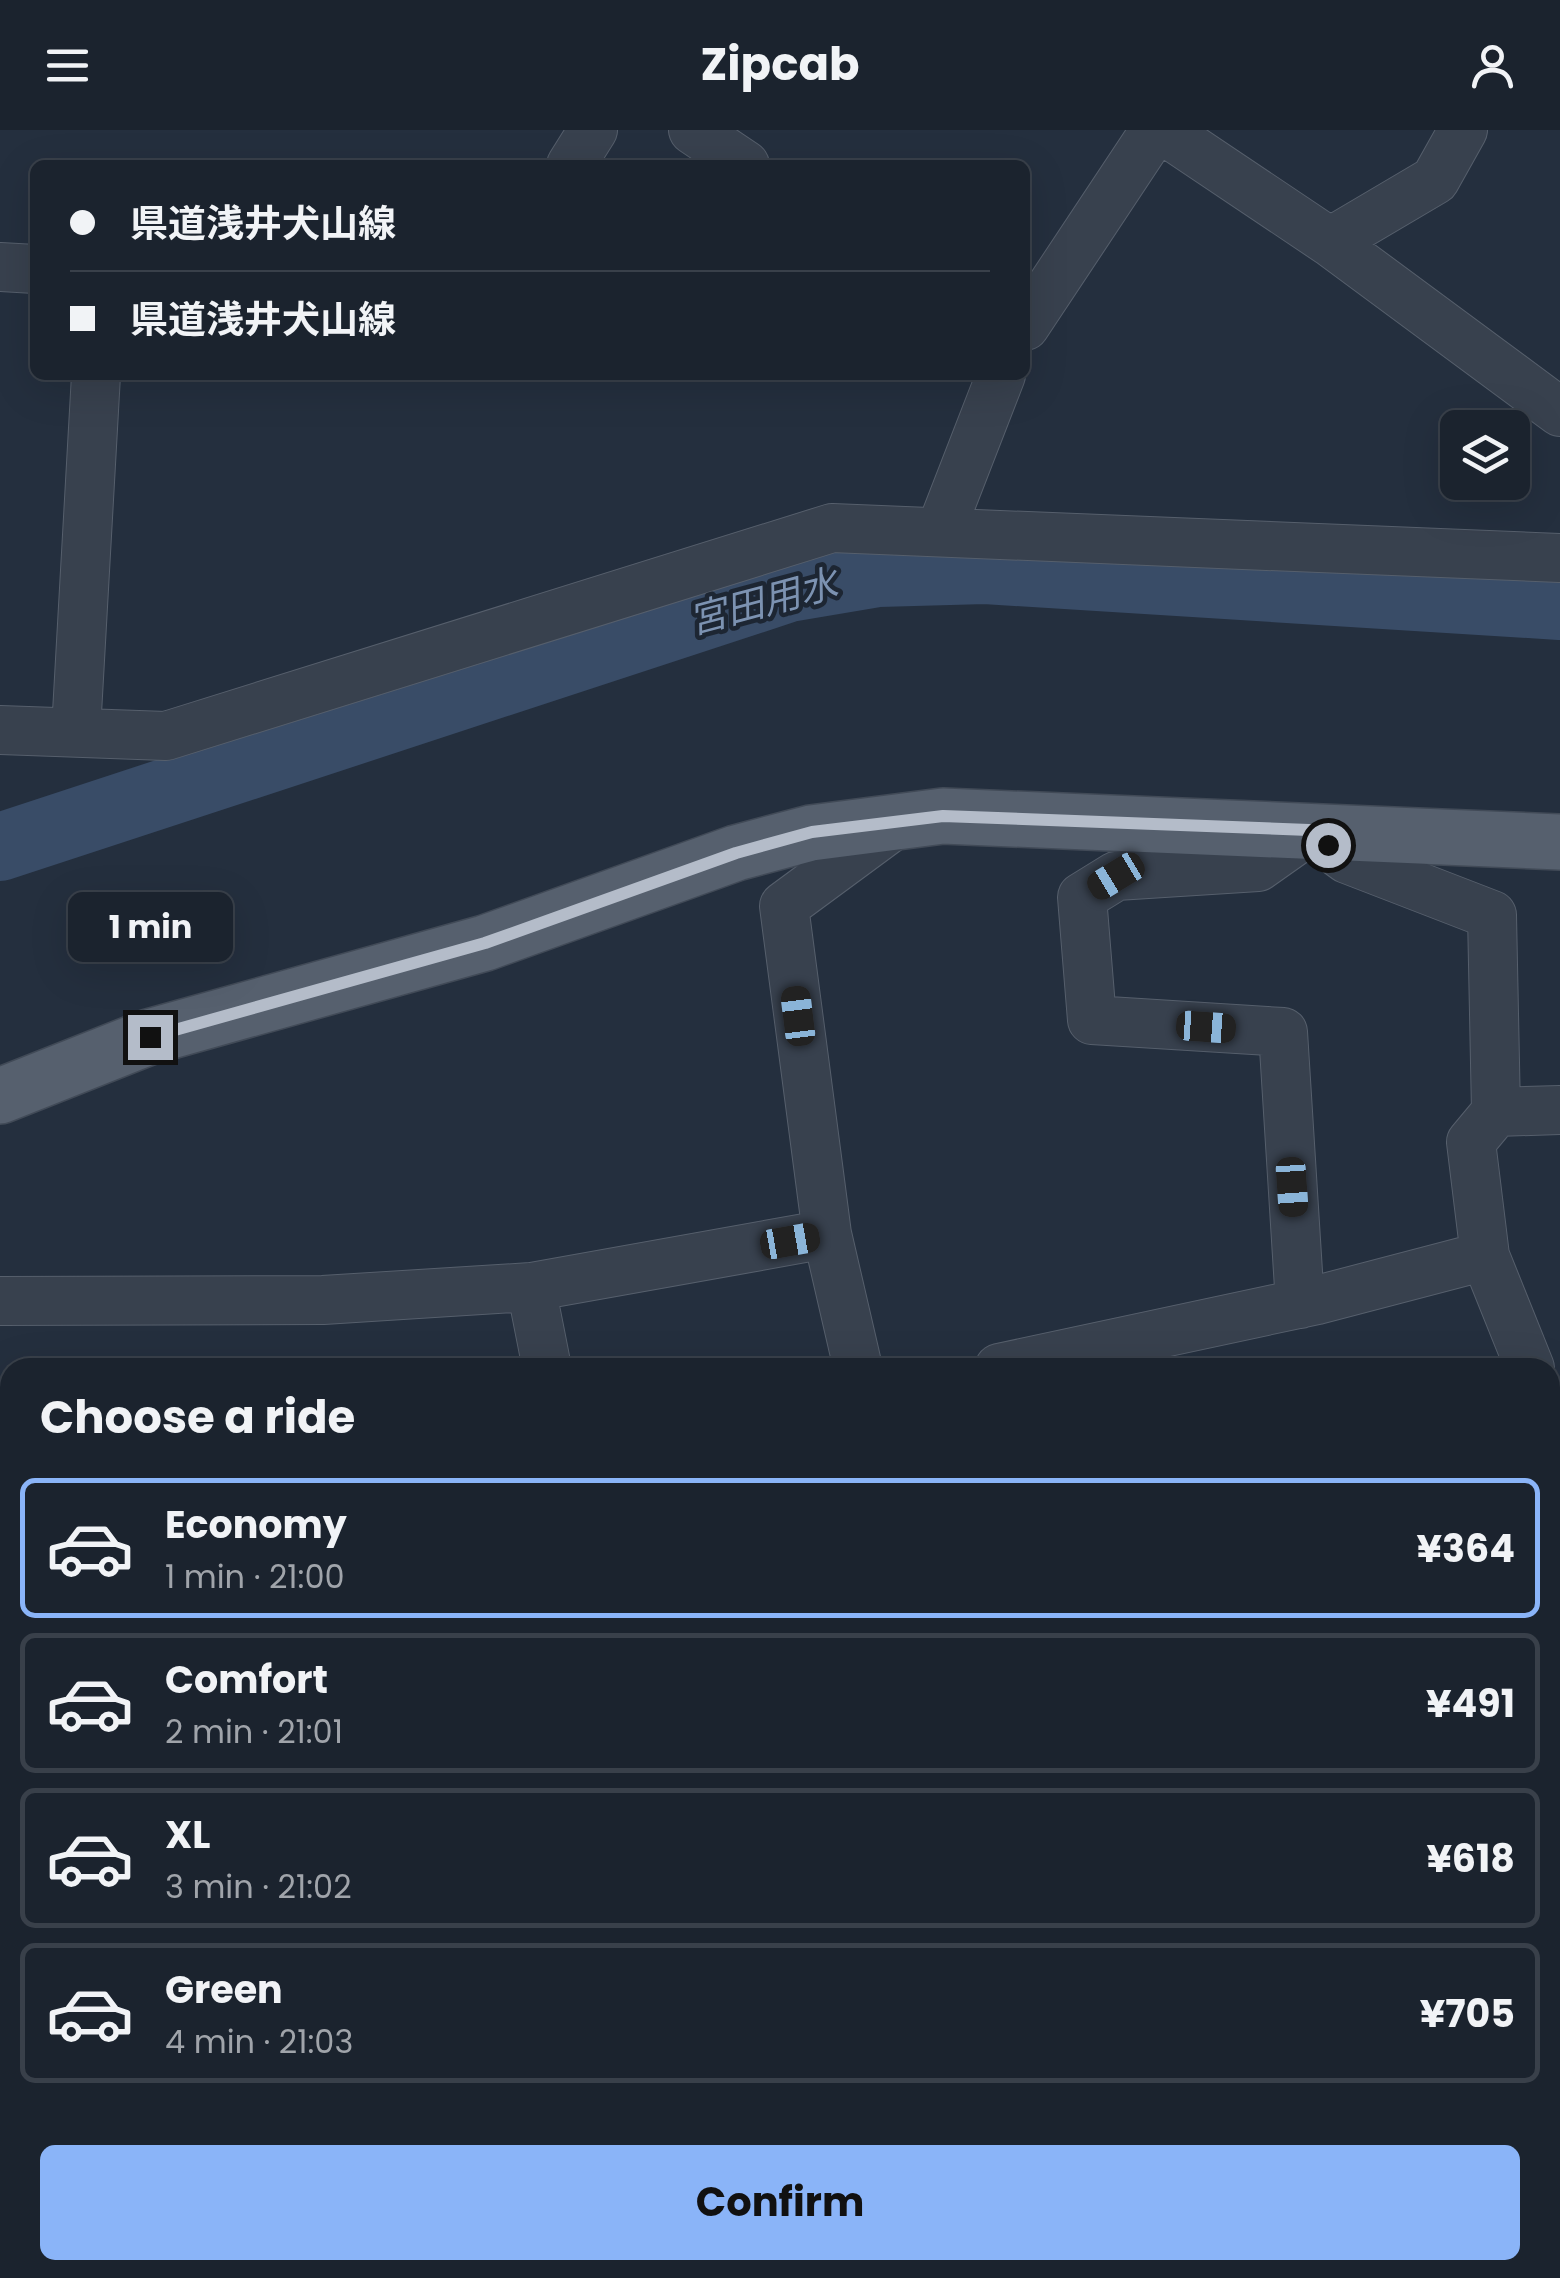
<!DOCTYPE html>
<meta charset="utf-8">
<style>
body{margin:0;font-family:Poppins,"Noto Sans JP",sans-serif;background:#282f3a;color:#f1f3f6;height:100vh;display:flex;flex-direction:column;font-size:38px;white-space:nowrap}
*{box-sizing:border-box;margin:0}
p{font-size:32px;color:#a0a4aa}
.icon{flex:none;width:55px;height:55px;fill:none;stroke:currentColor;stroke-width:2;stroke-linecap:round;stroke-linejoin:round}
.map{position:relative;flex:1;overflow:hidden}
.panel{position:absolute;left:0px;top:1228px;width:1560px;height:922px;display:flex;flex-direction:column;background:#1b232e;border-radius:30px 30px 0 0;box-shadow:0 10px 40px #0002,0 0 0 2px #39404a}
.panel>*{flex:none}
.hud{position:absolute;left:30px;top:30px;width:1000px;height:220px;border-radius:15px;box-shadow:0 10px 40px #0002,0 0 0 2px #39404a;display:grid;align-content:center;height:220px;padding:0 40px;background:#1b232e}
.buttons{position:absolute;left:1440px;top:280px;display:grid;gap:20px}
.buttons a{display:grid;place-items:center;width:90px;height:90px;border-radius:15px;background:#1b232e;box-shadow:0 10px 40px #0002,0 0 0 2px #39404a;font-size:50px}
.end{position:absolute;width:45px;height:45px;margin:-22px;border:12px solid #b4bcc9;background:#111;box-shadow:0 0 0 5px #111}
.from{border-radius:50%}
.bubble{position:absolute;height:70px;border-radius:15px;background:#1b232e;box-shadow:0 10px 40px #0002,0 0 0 2px #39404a;font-size:32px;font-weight:700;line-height:70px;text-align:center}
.car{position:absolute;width:30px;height:60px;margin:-30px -15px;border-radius:12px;box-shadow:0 0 8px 2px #0007;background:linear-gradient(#222 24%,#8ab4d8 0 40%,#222 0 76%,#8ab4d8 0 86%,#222 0)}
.hud b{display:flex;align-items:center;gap:35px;height:95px;font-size:38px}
.hud b+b{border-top:2px solid #39404a}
.hud i{width:25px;height:25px;background:#f1f3f6}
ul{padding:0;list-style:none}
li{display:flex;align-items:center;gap:30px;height:140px;margin:0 20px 15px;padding:0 20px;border:5px solid #39404a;border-radius:15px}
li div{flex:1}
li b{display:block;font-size:38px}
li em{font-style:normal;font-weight:700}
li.selected{border-color:#8ab4f8}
li>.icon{width:90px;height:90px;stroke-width:1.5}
h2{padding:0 40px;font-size:45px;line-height:120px}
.cta{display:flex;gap:20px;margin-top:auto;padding:20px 40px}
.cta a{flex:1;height:115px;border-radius:15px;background:#8ab4f8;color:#111;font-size:40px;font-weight:700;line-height:115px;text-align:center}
header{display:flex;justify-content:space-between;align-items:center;height:130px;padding:0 40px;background:#1b232e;font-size:45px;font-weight:700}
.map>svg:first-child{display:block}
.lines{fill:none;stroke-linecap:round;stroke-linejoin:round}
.river{stroke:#394c67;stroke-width:68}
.minor-casing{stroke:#565f6c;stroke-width:50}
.major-casing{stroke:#414a57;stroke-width:58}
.minor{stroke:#38414e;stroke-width:48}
.major{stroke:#56606e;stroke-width:55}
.route{stroke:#b4bcc9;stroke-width:12}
.labels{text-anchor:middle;stroke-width:9;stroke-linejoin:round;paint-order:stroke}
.water-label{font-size:38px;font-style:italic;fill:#7c92b1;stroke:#1d2633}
</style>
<header><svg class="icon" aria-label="menu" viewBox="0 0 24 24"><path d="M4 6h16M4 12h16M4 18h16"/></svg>Zipcab<svg class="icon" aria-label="person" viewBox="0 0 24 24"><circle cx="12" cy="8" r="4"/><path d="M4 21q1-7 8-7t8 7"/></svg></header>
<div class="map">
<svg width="1560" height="2148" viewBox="0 0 1560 2148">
<rect width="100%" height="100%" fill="#242f3e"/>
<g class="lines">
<!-- river -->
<path class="river" d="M0,717L789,458L878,443L985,440L1560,476"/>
<defs>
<path id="minor" d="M693,0L745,35
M1163,0L1330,112L1560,282
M571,35L593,0
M1330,112L1435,50L1463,0
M0,137L35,139
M1025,196L1155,0
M940,402L1001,245
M0,600L166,606L832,398L1560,428
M76,601L96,245
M1496,982L1560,980
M827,1104L784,776L898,692
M531,1157L547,1238
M0,1171L323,1170L531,1157L827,1104L858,1238
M1300,1174L1283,902L1092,890L1082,767L1116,746L1258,737L1309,701L1347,729L1492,785L1496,982L1471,1012L1485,1126
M999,1238L1317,1170L1485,1126L1530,1238
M1550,1275L1560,1290
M1550,1399L1560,1393
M0,1498L10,1497
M1550,1649L1560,1644
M0,1966L10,1964
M318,2140L319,2148
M585,2140L586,2148
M931,2140L932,2148
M1316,2148L1318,2140"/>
<path id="major" d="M0,966L149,907L485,813L736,723L811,703L943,686L1560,712"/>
</defs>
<!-- minor casing -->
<use href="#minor" class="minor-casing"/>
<!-- major casing -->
<use href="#major" class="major-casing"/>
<!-- minor -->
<use href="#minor" class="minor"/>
<!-- major -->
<use href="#major" class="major"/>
</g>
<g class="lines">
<!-- route -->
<path class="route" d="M150,907L485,813L736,723L812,702L943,686L1309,700L1328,715"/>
</g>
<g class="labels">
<!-- water labels -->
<g class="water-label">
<text transform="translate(763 472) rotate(-15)" y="13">宮田用水</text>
</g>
</g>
</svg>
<div class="buttons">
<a><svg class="icon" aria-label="layers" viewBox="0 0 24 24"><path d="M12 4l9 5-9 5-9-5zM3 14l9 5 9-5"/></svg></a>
</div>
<i class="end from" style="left:1328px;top:715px"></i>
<i class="end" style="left:150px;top:907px"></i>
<div class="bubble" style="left:68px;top:762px;width:165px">1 min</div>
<i class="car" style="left:1116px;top:746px;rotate:239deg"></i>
<i class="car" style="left:798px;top:886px;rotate:353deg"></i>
<i class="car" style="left:1206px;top:897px;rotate:94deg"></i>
<i class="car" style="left:1292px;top:1057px;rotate:176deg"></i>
<i class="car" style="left:790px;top:1111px;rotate:80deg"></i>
<div class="hud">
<b><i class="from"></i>県道浅井犬山線</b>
<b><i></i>県道浅井犬山線</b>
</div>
<section class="panel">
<h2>Choose a ride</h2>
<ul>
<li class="selected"><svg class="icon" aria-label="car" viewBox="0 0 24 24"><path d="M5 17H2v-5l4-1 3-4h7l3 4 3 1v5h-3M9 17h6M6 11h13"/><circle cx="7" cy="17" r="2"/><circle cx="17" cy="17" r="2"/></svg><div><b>Economy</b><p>1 min · 21:00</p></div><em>¥364</em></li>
<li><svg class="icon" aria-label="car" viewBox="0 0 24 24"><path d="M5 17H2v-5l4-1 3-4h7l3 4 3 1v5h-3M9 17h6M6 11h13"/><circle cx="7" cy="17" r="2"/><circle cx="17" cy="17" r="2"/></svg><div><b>Comfort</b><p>2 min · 21:01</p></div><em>¥491</em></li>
<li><svg class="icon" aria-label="car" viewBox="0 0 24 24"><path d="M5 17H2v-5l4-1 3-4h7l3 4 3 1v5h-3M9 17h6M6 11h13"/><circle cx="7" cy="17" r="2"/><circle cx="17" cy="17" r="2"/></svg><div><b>XL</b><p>3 min · 21:02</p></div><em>¥618</em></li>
<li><svg class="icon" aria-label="car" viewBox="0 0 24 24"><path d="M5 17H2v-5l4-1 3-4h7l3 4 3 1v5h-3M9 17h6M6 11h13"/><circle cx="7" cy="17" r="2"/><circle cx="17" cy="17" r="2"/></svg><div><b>Green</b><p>4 min · 21:03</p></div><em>¥705</em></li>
</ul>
<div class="cta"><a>Confirm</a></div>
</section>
</div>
